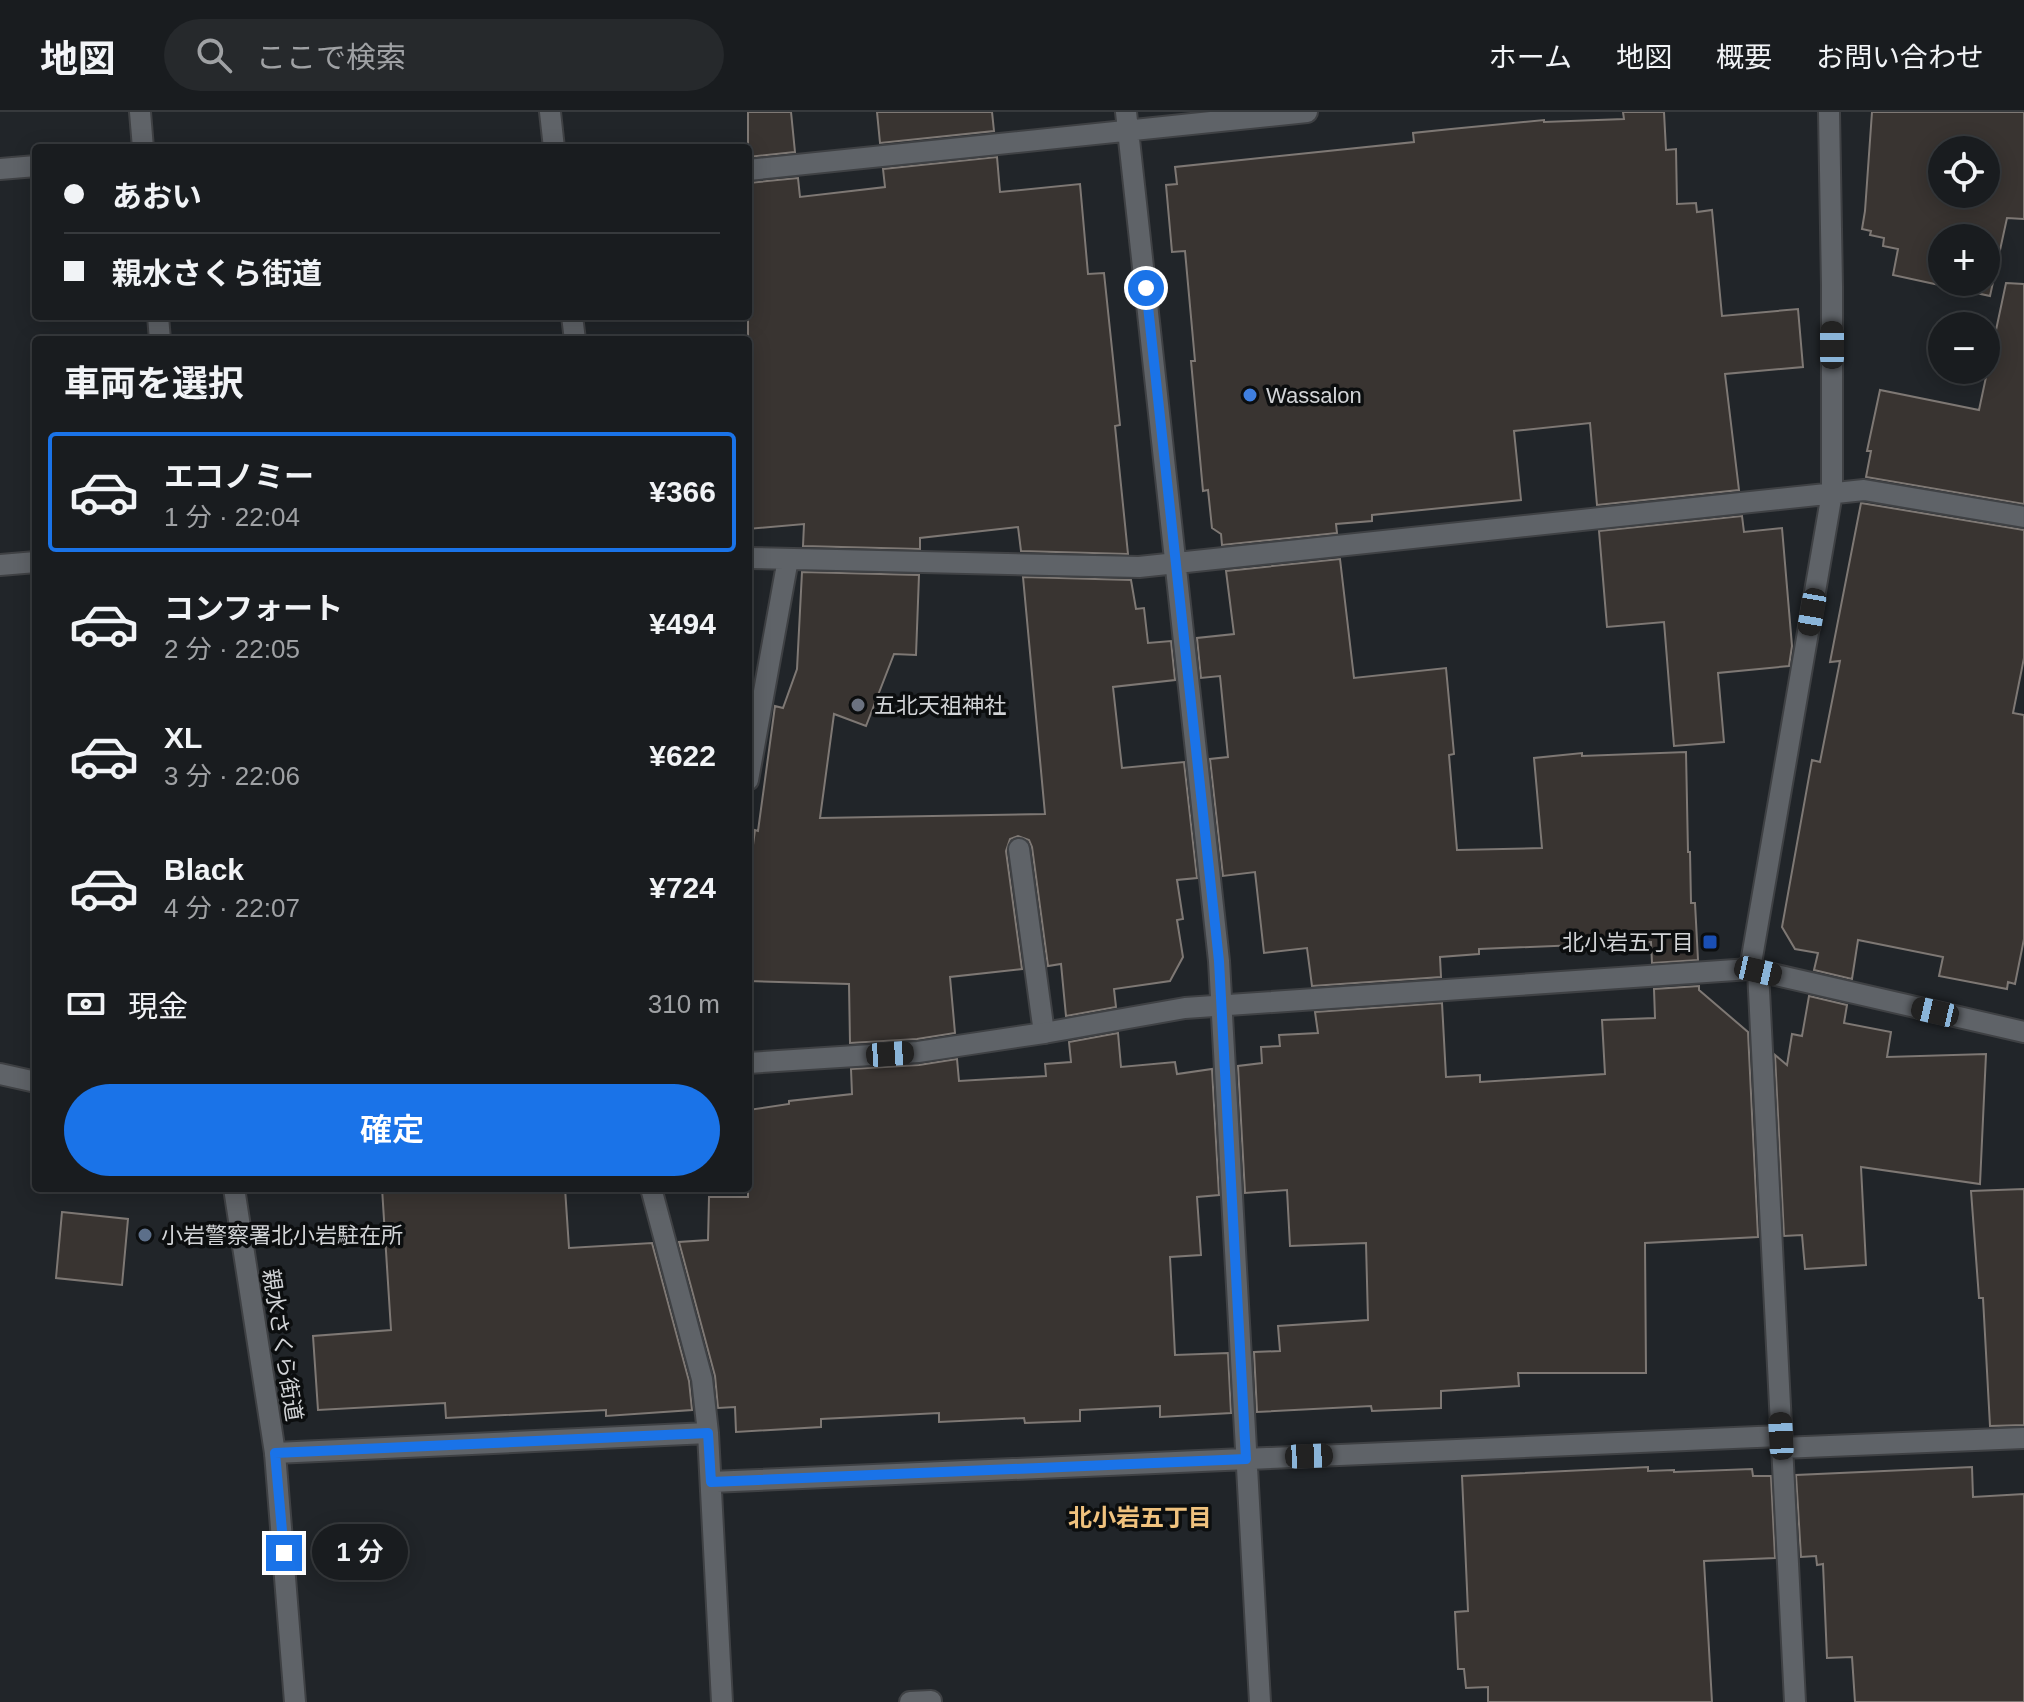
<!DOCTYPE html>
<html lang="ja">
<meta charset="utf-8">
<style>
body{margin:0;font-family:Arial,"Noto Sans JP",sans-serif;background:#26292c;color:#f1f3f6;height:100vh;display:flex;flex-direction:column;font-size:30px;white-space:nowrap}
*{box-sizing:border-box;margin:0}
p{font-size:26px;color:#9fa1a4}
.icon{flex:none;width:44px;height:44px;fill:none;stroke:currentColor;stroke-width:2;stroke-linecap:round;stroke-linejoin:round}
.map{position:relative;flex:1;overflow:hidden}
.side{position:absolute;left:32px;top:224px;width:720px;height:856px;display:flex;flex-direction:column;background:#191c1f;border-radius:8px;box-shadow:0 4px 20px #0003,0 0 0 2px #373a3d}
.side>*{flex:none}
.guide{position:absolute;left:32px;top:32px;width:720px;height:176px;border-radius:8px;box-shadow:0 4px 20px #0003,0 0 0 2px #373a3d;display:grid;align-content:center;height:176px;padding:0 32px;background:#191c1f}
.buttons{position:absolute;left:1928px;top:24px;display:grid;gap:16px}
.buttons a{display:grid;place-items:center;width:72px;height:72px;border-radius:50%;background:#191c1f;box-shadow:0 4px 20px #0003,0 0 0 2px #373a3d;font-size:40px}
.end{position:absolute;width:36px;height:36px;margin:-18px;border:10px solid #1a73e8;background:#fff;box-shadow:0 0 0 4px #fff}
.from{border-radius:50%}
.bubble{position:absolute;height:56px;border-radius:28px;background:#191c1f;box-shadow:0 4px 20px #0003,0 0 0 2px #373a3d;font-size:26px;font-weight:600;line-height:56px;text-align:center}
.car{position:absolute;width:24px;height:48px;margin:-24px -12px;border-radius:10px;box-shadow:0 0 6px 2px #0007;background:linear-gradient(#222 24%,#8ab4d8 0 40%,#222 0 76%,#8ab4d8 0 86%,#222 0)}
.guide b{display:flex;align-items:center;gap:28px;height:76px;font-size:30px}
.guide b+b{border-top:2px solid #373a3d}
.guide i{width:20px;height:20px;background:#f1f3f6}
ul{padding:0;list-style:none}
li{display:flex;align-items:center;gap:24px;height:120px;margin:0 16px 12px;padding:0 16px;border:4px solid transparent;border-radius:8px}
li div{flex:1}
li b{display:block;font-size:30px}
li em{font-style:normal;font-weight:600}
li.selected{border-color:#1a73e8}
li>.icon{width:72px;height:72px;stroke-width:1.5}
h2{padding:0 32px;font-size:36px;line-height:96px}
.pay{display:flex;align-items:center;gap:20px;height:88px;padding:0 32px;font-size:30px}
.pay p{margin-inline-start:auto}
.action{display:flex;gap:16px;margin-top:auto;padding:16px 32px}
.action a{flex:1;height:92px;border-radius:48px;background:#1a73e8;color:#fff;font-size:32px;font-weight:600;line-height:92px;text-align:center}
header{display:flex;align-items:center;gap:48px;box-sizing:border-box;height:112px;padding:0 40px;background:#191c1f;border-bottom:2px solid #373a3d}
header strong{font-size:38px}
nav{display:flex;gap:44px;margin-inline-start:auto;font-size:28px}
.search{width:560px;height:72px;background:#26292c;display:flex;align-items:center;gap:20px;box-sizing:border-box;padding:0 28px;border-radius:44px;color:#9fa1a4;font-size:30px}
.map>svg:first-child{display:block}
.building{fill:#393431;stroke:#7e7874;stroke-width:2;fill-rule:evenodd}
.lines{fill:none;stroke-linecap:round;stroke-linejoin:round}
.lane-casing{stroke:#3f4144;stroke-width:24}
.street-casing{stroke:#3f4144;stroke-width:24}
.secondary-casing{stroke:#3f4144;stroke-width:24}
.lane{stroke:#5f6368;stroke-width:20}
.street{stroke:#5f6368;stroke-width:20}
.secondary{stroke:#5f6368;stroke-width:20}
.route{stroke:#1a73e8;stroke-width:10}
.shop-dot{fill:#3f7fe0;stroke:#0c0e0f;stroke-width:3}
.worship-dot{fill:#6b7280;stroke:#0c0e0f;stroke-width:3}
.transit-dot{fill:#1a4fb4;stroke:#0c0e0f;stroke-width:3}
.service-dot{fill:#5c6f8a;stroke:#0c0e0f;stroke-width:3}
.labels{text-anchor:middle;stroke-width:7;stroke-linejoin:round;paint-order:stroke}
.poi-label{font-size:22px;fill:#d2d4d7;stroke:#0c0e0f;text-anchor:start}
.street-label{font-size:22px;fill:#d2d4d7;stroke:#0c0e0f}
.neighbourhood-label{font-size:24px;font-weight:bold;fill:#f0c27e;stroke:#0c0e0f}
</style>
<header>
<strong>地図</strong>
<div class="search"><svg class="icon" aria-label="search" viewBox="0 0 24 24"><circle cx="10" cy="10" r="6"/><path d="M15 15l6 6"/></svg>ここで検索</div>
<nav><a>ホーム</a><a>地図</a><a>概要</a><a>お問い合わせ</a></nav>
</header>
<div class="map">
<svg width="2024" height="1590" viewBox="0 0 2024 1590">
<rect width="100%" height="100%" fill="#212529"/>
<!-- building -->
<path class="building" d="M748,0H791L795,40L748,45Z
M877,0H992L994,19L880,31Z
M1623,0H1664L1666,38L1676,37L1677,92L1696,91L1697,100L1712,98L1722,204L1798,197L1803,255L1725,262L1739,378L1597,393L1590,311L1514,319L1521,388L1372,403V409L1336,412L1337,421L1222,433L1221,422L1212,416L1208,378L1203,379L1191,249H1195L1185,139L1172,140L1166,73L1177,72L1175,55L1414,30L1413,21L1451,17L1544,8V10L1624,7Z
M1872,0H2024V107L2007,106L1990,184L1893,163L1898,137L1883,134L1884,126L1870,123L1871,119L1862,117L1865,99ZM1942,38H1986V82H1942ZM1942,126H1986V170H1942Z
M997,45L1000,80L1080,72L1088,162L1104,161L1120,313L1115,314L1128,442L1021,439L1018,415L920,426V437L803,434L804,412L748,417V71L798,66L800,85L885,75L883,57Z
M2006,171L2024,172V392L1866,365L1871,339H1867L1880,278L1979,298Z
M1861,391L2024,418V546L2013,601L2024,603V827L2015,872L2008,870L2007,877L1939,864L1943,845L1858,828L1852,867L1814,858L1818,841L1795,837L1782,815L1812,648L1820,650L1840,549L1830,550Z
M1742,404L1744,420L1782,416L1792,534L1789,554L1718,561L1724,630L1674,634L1664,510L1607,515L1599,419Z
M1340,447L1354,566L1446,556L1454,642L1449,643L1457,738L1542,736L1534,646L1582,641V644L1686,640L1688,740H1690L1691,791H1695L1698,848L1652,851L1651,830L1479,837V842L1440,845L1441,865L1312,874L1307,836L1264,841L1255,760L1223,764L1210,647L1228,645L1220,564L1201,566L1197,526L1234,522L1226,459Z
M802,460L919,463L916,543L894,542L866,614L834,602L820,706L1045,702L1023,465L1131,468L1136,497L1144,496L1148,531L1171,529L1175,568L1113,575L1122,656L1184,650L1197,766L1177,768L1183,807L1177,808L1183,845L1170,869L1114,877L1116,895L1066,904L1061,852L1048,854L1032,735L1029,728L1018,724L1010,727L1006,739L1022,857L950,865L955,921L917,927L850,931L849,872L748,869V770L755,718L758,719L775,594L783,596L797,557Z
M1699,874V878L1748,920L1758,1125L1645,1131L1646,1261H1518L1519,1274L1441,1279V1296L1372,1299L1371,1294L1257,1300L1254,1240L1280,1239L1278,1214L1368,1208L1366,1131L1290,1134L1287,1078L1245,1081L1238,954L1262,951L1261,935L1280,934L1279,923L1318,921L1315,900L1442,891L1446,965L1480,963V970L1605,962L1602,908L1655,906L1654,877Z
M1809,884L1847,893L1844,911L1891,920L1887,945L1986,942L1980,1072L1861,1055L1866,1153L1805,1157L1802,1123L1784,1124L1775,943L1787,953L1792,922L1802,924Z
M1118,921L1121,955L1175,950L1177,962L1212,957L1219,1083L1197,1085L1201,1143L1170,1145L1175,1243L1228,1241L1231,1301L1160,1305V1294L1080,1298V1309L1025,1311L1024,1306L939,1310V1301L821,1307V1315L736,1320L735,1295L718,1296L715,1264L679,1130L708,1128L709,1085H748V998L789,992V989L852,982L851,957L919,953L957,947L959,969L1046,964L1045,952L1071,950L1069,930Z
M382,1076H565L569,1136L652,1131L689,1269L692,1298L606,1304V1298L446,1306L445,1291L318,1298L313,1224L391,1218Z
M2024,1077V1313L1990,1314L1983,1186H1979L1971,1079Z
M62,1100L128,1107L122,1173L56,1166Z
M1648,1355V1359L1674,1358V1360L1752,1357L1753,1364H1771L1775,1446L1704,1449L1712,1590H1488V1575L1466,1576L1464,1557H1458L1455,1500L1468,1499L1462,1364Z
M1972,1355L1973,1385L2024,1382V1590H1855L1852,1545L1827,1546L1823,1452L1817,1453L1816,1444L1801,1445L1796,1363Z"/>
<g class="lines">
<defs>
<path id="lane" d="M1019,737L1044,921
M910,1590L931,1589"/>
<path id="street" d="M550,0L554,36
M1126,0L1219,849L1260,1590
M0,57L36,54
M748,58L1307,0
M572,204L575,228
M748,446L1139,455L1864,378L2024,405
M0,453L36,450
M748,668L788,447
M1750,857L1832,381V174L1829,0
M1758,859L1795,1590
M651,1076L702,1267L708,1321L722,1590
M1781,1336L2024,1326
M275,1341L708,1321
M711,1370L1781,1324"/>
<path id="secondary" d="M140,0L143,36
M158,204L160,228
M748,951L918,940L1044,921L1185,896L1750,857L2024,920
M0,962L36,970
M234,1076L275,1341L295,1590"/>
</defs>
<!-- lane casing -->
<use href="#lane" class="lane-casing"/>
<!-- street casing -->
<use href="#street" class="street-casing"/>
<!-- secondary casing -->
<use href="#secondary" class="secondary-casing"/>
<!-- lane -->
<use href="#lane" class="lane"/>
<!-- street -->
<use href="#street" class="street"/>
<!-- secondary -->
<use href="#secondary" class="secondary"/>
</g>
<g class="lines">
<!-- route -->
<path class="route" d="M284,1441L275,1341L708,1321L711,1370L1246,1347L1219,849L1146,176"/>
</g>
<!-- markers -->
<circle class="shop-dot" cx="1250" cy="283" r="8"/>
<circle class="worship-dot" cx="858" cy="593" r="8"/>
<rect class="transit-dot" x="1702" y="822" width="16" height="16" rx="4"/>
<circle class="service-dot" cx="145" cy="1123" r="8"/>
<g class="labels">
<!-- poi labels -->
<g class="poi-label">
<text x="1266" y="291">Wassalon</text>
<text x="874" y="601">五北天祖神社</text>
<text x="1694" y="838" text-anchor="end">北小岩五丁目</text>
<text x="161" y="1131">小岩警察署北小岩駐在所</text>
</g>
<!-- street labels -->
<g class="street-label">
<text transform="translate(283 1233) rotate(81)" y="8">親水さくら街道</text>
</g>
<!-- neighbourhood labels -->
<g class="neighbourhood-label">
<text x="1140" y="1414">北小岩五丁目</text>
</g>
</g>
</svg>
<div class="buttons">
<a><svg class="icon" aria-label="locate" viewBox="0 0 24 24"><circle cx="12" cy="12" r="6"/><path d="M12 2v4M12 18v4M2 12h4M18 12h4"/></svg></a>
<a>+</a>
<a>−</a>
</div>
<i class="end from" style="left:1146px;top:176px"></i>
<i class="end" style="left:284px;top:1441px"></i>
<div class="bubble" style="left:312px;top:1412px;width:96px">1 分</div>
<i class="car" style="left:1832px;top:233px;rotate:0deg"></i>
<i class="car" style="left:1812px;top:500px;rotate:190deg"></i>
<i class="car" style="left:1758px;top:859px;rotate:103deg"></i>
<i class="car" style="left:1935px;top:900px;rotate:283deg"></i>
<i class="car" style="left:890px;top:942px;rotate:86deg"></i>
<i class="car" style="left:1781px;top:1324px;rotate:357deg"></i>
<i class="car" style="left:1309px;top:1344px;rotate:88deg"></i>
<div class="guide">
<b><i class="from"></i>あおい</b>
<b><i></i>親水さくら街道</b>
</div>
<section class="side">
<h2>車両を選択</h2>
<ul>
<li class="selected"><svg class="icon" aria-label="car" viewBox="0 0 24 24"><path d="M5 17H2v-5l4-1 3-4h7l3 4 3 1v5h-3M9 17h6M6 11h13"/><circle cx="7" cy="17" r="2"/><circle cx="17" cy="17" r="2"/></svg><div><b>エコノミー</b><p>1 分 · 22:04</p></div><em>¥366</em></li>
<li><svg class="icon" aria-label="car" viewBox="0 0 24 24"><path d="M5 17H2v-5l4-1 3-4h7l3 4 3 1v5h-3M9 17h6M6 11h13"/><circle cx="7" cy="17" r="2"/><circle cx="17" cy="17" r="2"/></svg><div><b>コンフォート</b><p>2 分 · 22:05</p></div><em>¥494</em></li>
<li><svg class="icon" aria-label="car" viewBox="0 0 24 24"><path d="M5 17H2v-5l4-1 3-4h7l3 4 3 1v5h-3M9 17h6M6 11h13"/><circle cx="7" cy="17" r="2"/><circle cx="17" cy="17" r="2"/></svg><div><b>XL</b><p>3 分 · 22:06</p></div><em>¥622</em></li>
<li><svg class="icon" aria-label="car" viewBox="0 0 24 24"><path d="M5 17H2v-5l4-1 3-4h7l3 4 3 1v5h-3M9 17h6M6 11h13"/><circle cx="7" cy="17" r="2"/><circle cx="17" cy="17" r="2"/></svg><div><b>Black</b><p>4 分 · 22:07</p></div><em>¥724</em></li>
</ul>
<div class="pay"><svg class="icon" aria-label="cash" viewBox="0 0 24 24"><path d="M3 7h18v10H3z"/><circle cx="12" cy="12" r="2"/></svg>現金<p>310 m</p></div>
<div class="action"><a>確定</a></div>
</section>
</div>
